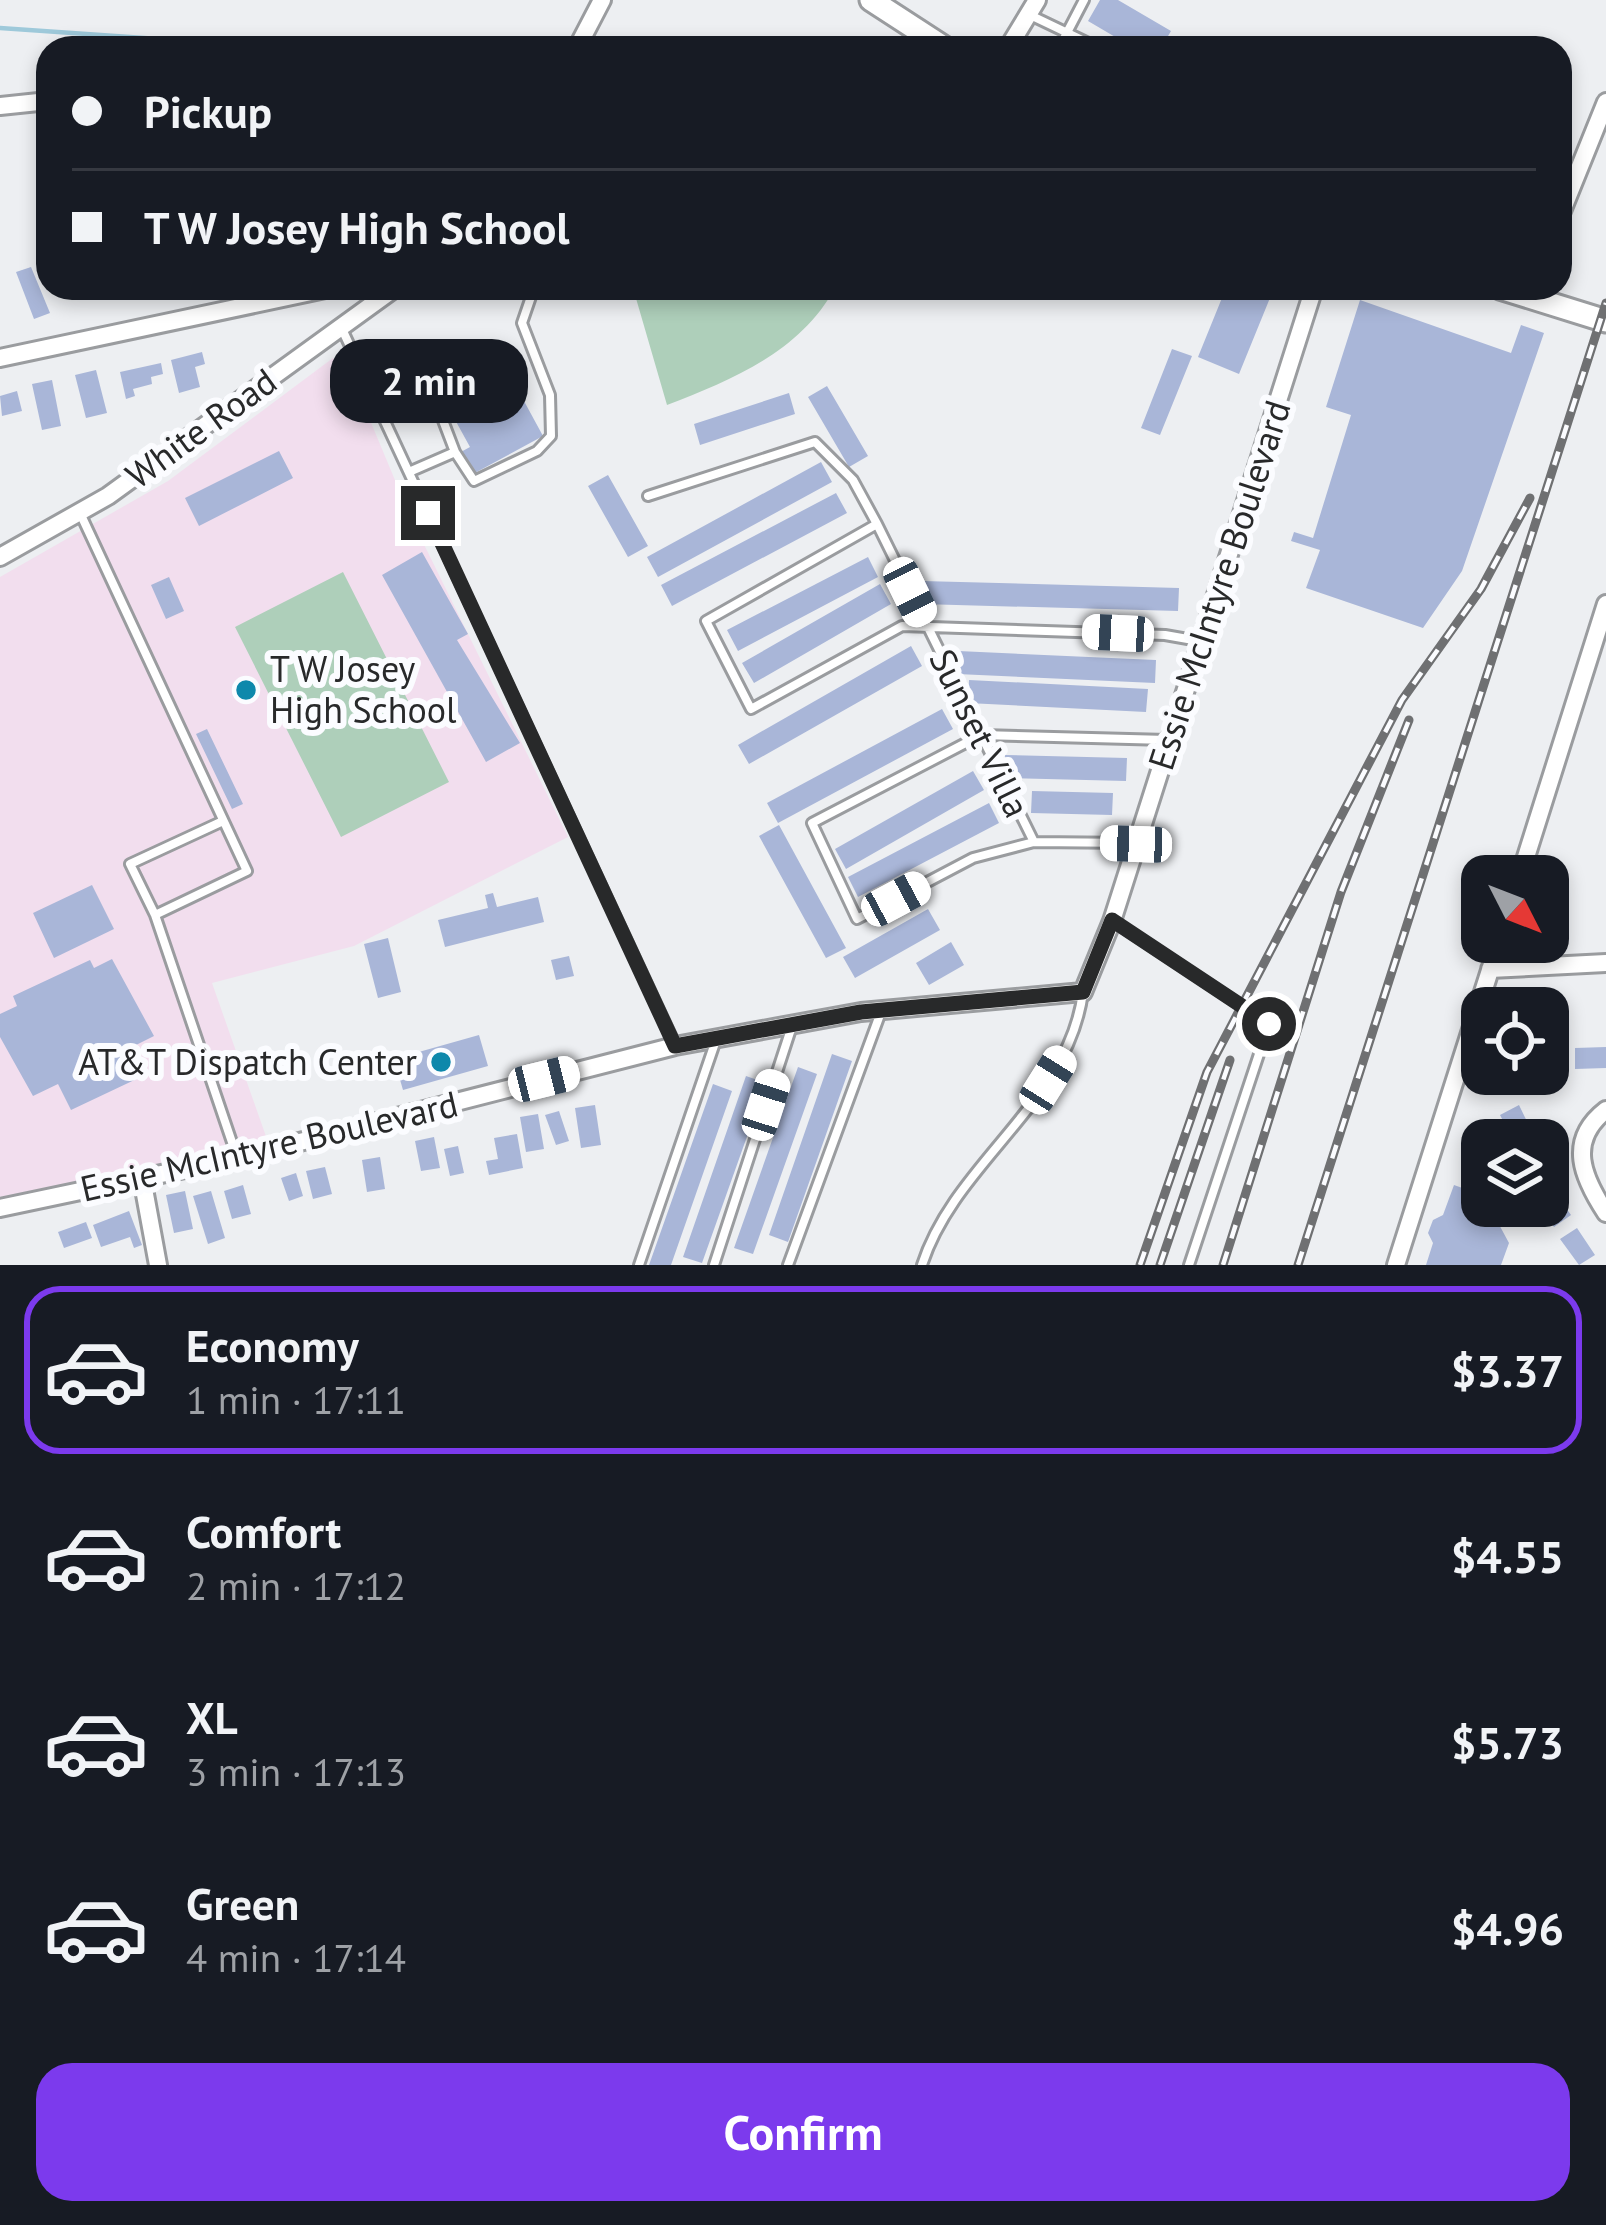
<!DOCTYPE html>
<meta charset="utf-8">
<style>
body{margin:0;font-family:"PT Sans",sans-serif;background:#242831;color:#f1f3f6;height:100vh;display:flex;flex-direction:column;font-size:45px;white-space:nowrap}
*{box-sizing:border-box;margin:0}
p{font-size:39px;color:#9ea1a6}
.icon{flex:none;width:66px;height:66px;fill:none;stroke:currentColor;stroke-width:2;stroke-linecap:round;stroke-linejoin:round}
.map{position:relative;height:1265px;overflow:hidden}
.side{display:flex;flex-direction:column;background:#171b24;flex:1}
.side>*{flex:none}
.hud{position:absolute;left:36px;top:36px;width:1536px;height:264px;border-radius:36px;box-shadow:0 6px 18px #0003;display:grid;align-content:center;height:264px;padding:0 36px;background:#171b24}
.needle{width:78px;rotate:132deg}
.controls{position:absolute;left:1461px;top:855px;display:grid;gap:24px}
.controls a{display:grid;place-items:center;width:108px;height:108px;border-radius:24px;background:#171b24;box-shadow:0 6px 18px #0003;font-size:60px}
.end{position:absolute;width:54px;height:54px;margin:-27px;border:15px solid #28292a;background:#fff;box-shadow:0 0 0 6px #fff}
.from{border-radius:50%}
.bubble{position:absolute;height:84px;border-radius:36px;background:#171b24;box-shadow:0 6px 18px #0003;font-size:39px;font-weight:700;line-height:84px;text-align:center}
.car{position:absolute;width:36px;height:72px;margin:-36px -18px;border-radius:15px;box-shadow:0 0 9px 3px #0007;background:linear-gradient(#fff 24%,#345 0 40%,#fff 0 76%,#345 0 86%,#fff 0)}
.hud b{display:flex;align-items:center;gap:42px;height:114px;font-size:45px}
.hud b+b{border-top:3px solid #363941}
.hud i{width:30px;height:30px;background:#f1f3f6}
ul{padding:21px 0 0;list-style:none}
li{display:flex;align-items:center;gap:36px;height:168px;margin:0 24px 18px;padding:0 12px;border:6px solid transparent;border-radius:36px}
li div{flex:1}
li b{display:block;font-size:45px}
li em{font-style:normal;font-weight:700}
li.current{border-color:#7c3aed}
li>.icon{width:108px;height:108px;stroke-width:1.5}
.button{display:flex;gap:24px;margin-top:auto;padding:24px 36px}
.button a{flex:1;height:138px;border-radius:36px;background:#7c3aed;color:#fff;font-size:48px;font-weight:700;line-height:138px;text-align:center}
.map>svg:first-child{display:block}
.education{fill:#f2deee}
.green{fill:#aecfba}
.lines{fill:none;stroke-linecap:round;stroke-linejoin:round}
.stream{stroke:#9ec9da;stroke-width:4.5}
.building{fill:#a9b6d8}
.service-casing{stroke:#9a9c9f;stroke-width:14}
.minor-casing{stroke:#9a9c9f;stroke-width:22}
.tertiary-casing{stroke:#9a9c9f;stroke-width:27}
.service{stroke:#fff;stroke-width:8}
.minor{stroke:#fff;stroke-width:16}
.tertiary{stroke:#fff;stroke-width:21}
.rail-casing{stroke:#6f7072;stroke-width:9}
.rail{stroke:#fbfcff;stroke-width:4.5;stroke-dasharray:14;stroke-linecap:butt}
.route{stroke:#28292a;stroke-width:15}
.poi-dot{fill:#0e88ab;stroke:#fbfcff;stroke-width:4.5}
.labels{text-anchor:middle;stroke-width:12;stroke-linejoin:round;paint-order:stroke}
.street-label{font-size:36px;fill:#28292a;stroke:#fbfcff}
.poi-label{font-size:36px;fill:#28292a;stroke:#fbfcff;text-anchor:start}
</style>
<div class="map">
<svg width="1606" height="1265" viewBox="0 0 1606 1265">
<rect width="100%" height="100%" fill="#edeff2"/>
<!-- education -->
<path class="education" d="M333,358L349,370L410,516L568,837L354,946L212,983L268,1142L0,1197V577L168,481Z"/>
<!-- green -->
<path class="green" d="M633,288H835C800,352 732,380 667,405Z
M343,572L449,782L341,837L235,627Z"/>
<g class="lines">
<!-- stream -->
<path class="stream" d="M0,28L290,48"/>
</g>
<!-- building -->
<path class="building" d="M1100,0H1118L1171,31L1161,48H1134L1088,21Z
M31,267L50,313L34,319L16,272Z
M1226,288H1274L1239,374L1198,357Z
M1360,300L1511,353L1521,325L1544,333L1462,571L1423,628L1306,588L1320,550L1291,541L1294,532L1313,538L1351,415L1326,407Z
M1172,349L1192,356L1160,435L1141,428Z
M202,352L205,364L195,367L200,387L179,393L171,360Z
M161,363L163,374L151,377L152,384L133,389L135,396L126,399L120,372Z
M96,370L107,413L86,418L75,375Z
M52,380L61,426L42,430L32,384Z
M498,380L507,396L518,390L543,436L471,475L459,453L470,447L448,407Z
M827,386L868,456L849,467L808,397Z
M17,391L22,411L2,416L0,396Z
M789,393L795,414L700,445L694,424Z
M279,451L293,478L199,526L185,498Z
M821,462L832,482L658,577L647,557Z
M608,475L648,546L628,557L588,486Z
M836,493L847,513L672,606L661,585Z
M422,552L468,634L457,640L520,743L486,762L382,575Z
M868,557L878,577L738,651L727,630Z
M169,577L184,611L166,619L151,585Z
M922,581L1179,588L1178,611L921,604Z
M880,584L891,604L754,683L742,663Z
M911,646L922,666L749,764L738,745Z
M958,651L1156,660L1155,683L957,674Z
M969,680L1148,689L1146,712L968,703Z
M942,709L953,729L778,823L767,803Z
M207,729L243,804L232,809L196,734Z
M1005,755L1127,758L1126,781L1005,778Z
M973,771L984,790L846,869L835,849Z
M1032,791L1113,793L1112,815L1031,813Z
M989,803L999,823L858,897L848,877Z
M779,825L846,948L826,958L759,836Z
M92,885L114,929L54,958L33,913Z
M493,893L497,907L538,897L544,922L445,947L438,920L488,908L485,895Z
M928,909L940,930L855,978L843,957Z
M388,938L401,992L378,998L364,944Z
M951,942L964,965L929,985L916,963Z
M569,956L574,976L556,980L551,960Z
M112,959L154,1036L132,1047L145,1075L71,1110L58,1084L33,1096L0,1037V1014L17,1006L13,996L90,960L94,968Z
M479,1035L488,1066L403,1090L394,1059Z
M1606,1047V1068L1575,1069V1048Z
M832,1054L852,1061L788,1242L769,1235Z
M798,1067L817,1074L753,1254L734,1248Z
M746,1076L766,1083L702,1263L683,1257Z
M713,1084L732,1091L671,1265H649Z
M595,1105L601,1145L581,1148L575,1108Z
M1519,1105L1533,1134L1513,1140L1500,1115Z
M559,1111L569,1141L556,1145L545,1115Z
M538,1114L544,1149L526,1152L520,1117Z
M517,1134L523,1168L489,1175L486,1161L498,1159L494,1138Z
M434,1137L440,1168L421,1171L415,1141Z
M458,1146L464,1173L450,1176L444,1149Z
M380,1157L385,1189L367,1192L362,1160Z
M325,1167L332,1194L313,1199L306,1171Z
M296,1173L303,1196L289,1201L281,1178Z
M243,1185L251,1214L232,1219L224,1191Z
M1454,1185L1482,1195V1206H1489L1509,1243L1501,1265H1426L1433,1243L1428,1233L1433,1220L1443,1215Z
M1552,1188L1571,1215L1554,1227L1539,1206H1548Z
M185,1191L193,1229L174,1233L166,1195Z
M211,1191L225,1238L208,1244L193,1196Z
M129,1211L142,1245L134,1248L130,1237L101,1247L93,1225Z
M86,1222L92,1238L64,1248L58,1232Z
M1577,1228L1595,1255L1579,1265L1560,1239Z"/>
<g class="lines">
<defs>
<path id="service" d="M1030,15L1099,48
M1059,48L1084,0
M342,329L675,1044
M423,368L455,452
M409,472L455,452L474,481L537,451L551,436L550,395L522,323L534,288
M648,496L815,442L853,480L877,524L1034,842L1135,843
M80,513L247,871L155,915
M877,524L706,621L751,709L902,626L1165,635L1199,641
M223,821L130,864L155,915L237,1157
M1034,842L973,858L857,919L812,823L981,735L1167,740
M1113,921L1269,1024L1189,1265
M639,1265L716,1040
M714,1265L792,1026
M788,1265L881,1012
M922,1265C955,1162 1069,1103 1083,992"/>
<path id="minor" d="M577,48L602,0
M1008,48L1037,0
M0,106L48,101
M1560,216L1606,102
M0,358L330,288
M0,557L108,496L395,288
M1520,876L1606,604
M1490,969L1606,963
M1606,1110C1566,1141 1583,1178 1606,1213
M142,1178L158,1265
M0,1208L237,1158L675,1046L861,1012L1083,992L1112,921L1314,288
M1396,1265L1499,942"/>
<path id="tertiary" d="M871,0L945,48
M1500,288L1606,321"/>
</defs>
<!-- service casing -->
<use href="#service" class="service-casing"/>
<!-- minor casing -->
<use href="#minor" class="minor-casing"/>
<!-- tertiary casing -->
<use href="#tertiary" class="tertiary-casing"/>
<!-- service -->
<use href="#service" class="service"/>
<!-- minor -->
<use href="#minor" class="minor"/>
<!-- tertiary -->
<use href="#tertiary" class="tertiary"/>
<defs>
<path id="rail" d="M1140,1265L1207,1072L1402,700L1481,589L1530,498
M1160,1265L1230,1060
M1223,1265L1341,892L1409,720
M1298,1265L1606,303"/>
</defs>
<!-- rail casing -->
<use href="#rail" class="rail-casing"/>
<!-- rail -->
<use href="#rail" class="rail"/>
</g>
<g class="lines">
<!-- route -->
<path class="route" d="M428,513L675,1046L861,1012L1083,992L1112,920L1269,1024"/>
</g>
<!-- markers -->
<g class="poi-dot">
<circle cx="246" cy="690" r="12"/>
<circle cx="441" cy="1062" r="12"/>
</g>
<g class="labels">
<!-- street labels -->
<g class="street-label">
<text transform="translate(201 428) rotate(-36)" y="13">White Road</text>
<text transform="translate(1219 585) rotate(-72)" y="13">Essie McIntyre Boulevard</text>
<text transform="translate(980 733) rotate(64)" y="13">Sunset Villa</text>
<text transform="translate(269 1146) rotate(-13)" y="13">Essie McIntyre Boulevard</text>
</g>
<!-- poi labels -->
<g class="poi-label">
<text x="270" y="682">T W Josey<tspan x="270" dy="41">High School</tspan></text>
<text x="417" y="1075" text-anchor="end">AT&amp;T Dispatch Center</text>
</g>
</g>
</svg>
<div class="controls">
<a><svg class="needle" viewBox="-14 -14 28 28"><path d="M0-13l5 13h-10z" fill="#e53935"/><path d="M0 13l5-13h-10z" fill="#9ea1a6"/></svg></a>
<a><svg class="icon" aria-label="locate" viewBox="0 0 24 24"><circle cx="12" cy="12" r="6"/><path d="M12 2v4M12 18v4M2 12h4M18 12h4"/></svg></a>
<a><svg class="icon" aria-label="layers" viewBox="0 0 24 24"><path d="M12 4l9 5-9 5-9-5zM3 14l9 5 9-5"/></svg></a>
</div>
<i class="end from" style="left:1269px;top:1024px"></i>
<i class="end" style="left:428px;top:513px"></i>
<div class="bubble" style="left:330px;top:339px;width:198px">2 min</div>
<i class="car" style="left:910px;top:592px;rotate:154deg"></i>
<i class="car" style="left:1118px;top:633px;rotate:273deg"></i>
<i class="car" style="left:1136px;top:844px;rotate:272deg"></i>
<i class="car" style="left:896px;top:899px;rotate:62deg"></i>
<i class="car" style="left:544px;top:1079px;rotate:76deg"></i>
<i class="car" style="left:1048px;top:1080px;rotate:32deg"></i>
<i class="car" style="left:766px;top:1105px;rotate:18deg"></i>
<div class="hud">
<b><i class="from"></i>Pickup</b>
<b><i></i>T W Josey High School</b>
</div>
</div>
<section class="side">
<ul>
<li class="current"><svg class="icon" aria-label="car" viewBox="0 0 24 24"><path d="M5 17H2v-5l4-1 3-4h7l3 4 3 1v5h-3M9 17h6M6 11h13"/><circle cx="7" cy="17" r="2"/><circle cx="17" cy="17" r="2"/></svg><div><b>Economy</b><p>1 min · 17:11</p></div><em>$3.37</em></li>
<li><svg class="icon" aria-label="car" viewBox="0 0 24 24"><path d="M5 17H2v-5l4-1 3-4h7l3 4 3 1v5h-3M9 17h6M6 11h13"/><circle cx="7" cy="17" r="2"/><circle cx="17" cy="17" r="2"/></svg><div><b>Comfort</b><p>2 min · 17:12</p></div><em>$4.55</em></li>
<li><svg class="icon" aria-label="car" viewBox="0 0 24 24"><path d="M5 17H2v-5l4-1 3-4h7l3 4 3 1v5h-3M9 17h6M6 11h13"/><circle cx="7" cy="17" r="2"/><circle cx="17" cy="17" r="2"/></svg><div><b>XL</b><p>3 min · 17:13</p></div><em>$5.73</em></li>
<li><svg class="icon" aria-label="car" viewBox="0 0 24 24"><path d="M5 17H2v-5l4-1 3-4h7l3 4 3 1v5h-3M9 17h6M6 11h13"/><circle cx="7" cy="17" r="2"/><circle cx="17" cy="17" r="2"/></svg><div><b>Green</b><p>4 min · 17:14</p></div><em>$4.96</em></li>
</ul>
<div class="button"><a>Confirm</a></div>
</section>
